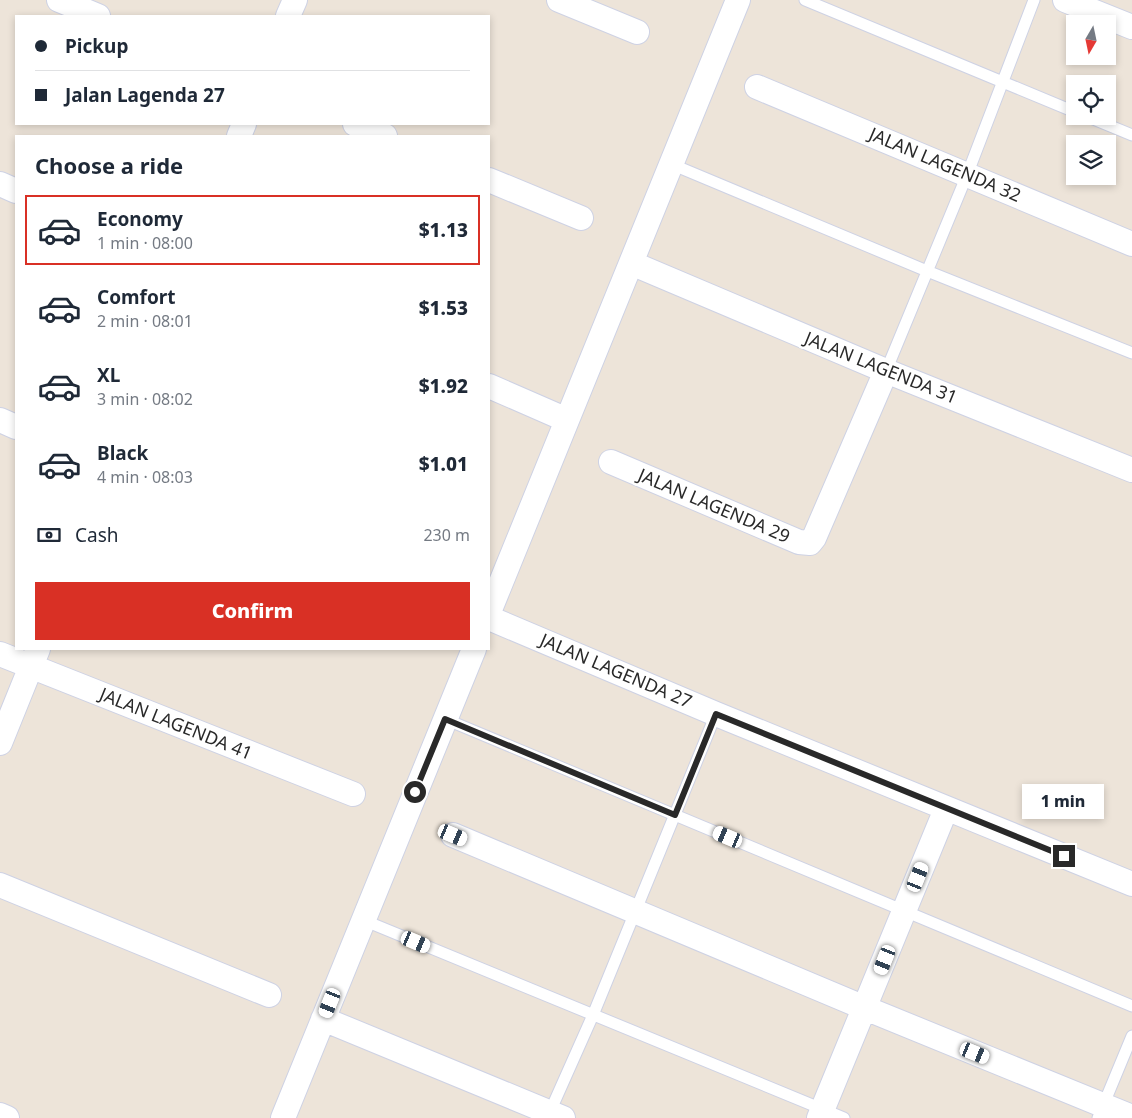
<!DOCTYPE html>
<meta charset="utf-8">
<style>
body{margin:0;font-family:"Noto Sans",sans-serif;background:#f6f6f7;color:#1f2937;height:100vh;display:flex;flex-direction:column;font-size:19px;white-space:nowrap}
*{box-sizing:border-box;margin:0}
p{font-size:16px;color:#747a83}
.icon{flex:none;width:28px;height:28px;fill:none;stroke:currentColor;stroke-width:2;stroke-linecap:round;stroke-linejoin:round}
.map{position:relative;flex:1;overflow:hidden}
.drawer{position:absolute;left:15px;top:135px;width:475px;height:515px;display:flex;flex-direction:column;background:#fff;border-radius:0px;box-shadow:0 2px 8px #0003}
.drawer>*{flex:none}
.guide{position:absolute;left:15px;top:15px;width:475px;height:110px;border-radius:0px;box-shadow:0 2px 8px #0003;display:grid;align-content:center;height:110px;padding:0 20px;background:#fff}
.needle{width:32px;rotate:189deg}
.fabs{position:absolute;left:1066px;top:15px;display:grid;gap:10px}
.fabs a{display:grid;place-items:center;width:50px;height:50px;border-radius:0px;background:#fff;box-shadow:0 2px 8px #0003;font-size:25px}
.end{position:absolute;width:22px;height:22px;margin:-11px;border:6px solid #292929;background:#fff;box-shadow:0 0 0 2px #fff}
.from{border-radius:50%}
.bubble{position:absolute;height:35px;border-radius:0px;background:#fff;box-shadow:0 2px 8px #0003;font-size:16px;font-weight:800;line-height:35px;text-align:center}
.car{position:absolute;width:15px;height:30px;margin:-15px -8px;border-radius:6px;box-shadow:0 0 4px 1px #0007;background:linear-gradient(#fff 24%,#345 0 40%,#fff 0 76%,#345 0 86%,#fff 0)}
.guide b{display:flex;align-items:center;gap:18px;height:48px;font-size:19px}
.guide b+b{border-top:1px solid #e0e1e3}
.guide i{width:12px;height:12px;background:#1f2937}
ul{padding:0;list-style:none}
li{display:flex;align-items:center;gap:15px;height:70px;margin:0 10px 8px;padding:0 10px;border:2px solid transparent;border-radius:0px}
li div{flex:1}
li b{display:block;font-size:19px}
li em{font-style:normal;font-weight:800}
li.active{border-color:#d93025}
li>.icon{width:45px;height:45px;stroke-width:1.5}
h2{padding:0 20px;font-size:22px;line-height:60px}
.pay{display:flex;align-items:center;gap:12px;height:55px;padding:0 20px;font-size:19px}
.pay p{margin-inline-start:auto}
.primary-button{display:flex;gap:10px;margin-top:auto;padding:10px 20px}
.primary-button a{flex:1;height:58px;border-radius:0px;background:#d93025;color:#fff;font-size:20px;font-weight:800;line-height:58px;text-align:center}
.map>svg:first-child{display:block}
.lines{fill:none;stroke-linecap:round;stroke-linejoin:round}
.lane-casing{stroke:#ced2e4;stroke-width:13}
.street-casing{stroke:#ced2e4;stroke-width:26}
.lane{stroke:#fff;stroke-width:11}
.street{stroke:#fff;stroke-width:24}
.route{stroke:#292929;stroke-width:6}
.labels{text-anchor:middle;stroke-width:5;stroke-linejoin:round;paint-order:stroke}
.street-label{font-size:18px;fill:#292929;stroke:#fff}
</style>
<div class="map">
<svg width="1132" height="1118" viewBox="0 0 1132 1118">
<rect width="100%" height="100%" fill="#ede4d9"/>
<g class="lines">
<defs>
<path id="lane" d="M805,0L1075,112
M1086,116L1132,135
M671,164L927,271L1132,353
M886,371L967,175L1034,0
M445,719L1132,1006
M363,920L844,1118
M549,1114L593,1015L716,714
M1098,1118L1132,1036"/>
<path id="street" d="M59,0L98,16
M559,0L637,32
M1065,0L1132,27
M288,16L295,0
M757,87L1132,244
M355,124L385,136
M239,136L244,124
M489,180L581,218
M0,184L16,191
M631,263L886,371L1132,470
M489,386L567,420
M0,420L16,427
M611,462L799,542L810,543L814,538L886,371
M489,612L738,0
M489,618L716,714L1132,884
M0,654L353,794
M0,743L38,649
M453,835L865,1008L1132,1117
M0,885L269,995
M323,1019L563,1118
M0,1115L7,1118
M283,1118L474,649
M819,1118L946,809"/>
</defs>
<!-- lane casing -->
<use href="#lane" class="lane-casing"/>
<!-- street casing -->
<use href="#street" class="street-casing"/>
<!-- lane -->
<use href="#lane" class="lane"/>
<!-- street -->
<use href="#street" class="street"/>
</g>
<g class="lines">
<!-- route -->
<path class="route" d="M415,792L445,719L675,815L716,714L1064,856"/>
</g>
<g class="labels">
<!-- street labels -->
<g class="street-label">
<text transform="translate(945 165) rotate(23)" y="6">JALAN LAGENDA 32</text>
<text transform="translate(881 368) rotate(22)" y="6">JALAN LAGENDA 31</text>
<text transform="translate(714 506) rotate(23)" y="6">JALAN LAGENDA 29</text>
<text transform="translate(616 671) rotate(23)" y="6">JALAN LAGENDA 27</text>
<text transform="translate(176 724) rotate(22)" y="6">JALAN LAGENDA 41</text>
</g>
</g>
</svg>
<div class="fabs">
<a><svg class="needle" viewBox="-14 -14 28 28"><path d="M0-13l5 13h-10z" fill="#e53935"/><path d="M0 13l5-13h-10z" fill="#747a83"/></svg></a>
<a><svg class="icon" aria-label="locate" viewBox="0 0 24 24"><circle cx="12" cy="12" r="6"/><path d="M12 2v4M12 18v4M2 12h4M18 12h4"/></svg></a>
<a><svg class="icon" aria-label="layers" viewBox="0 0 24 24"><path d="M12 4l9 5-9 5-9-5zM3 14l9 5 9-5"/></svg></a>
</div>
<i class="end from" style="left:415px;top:792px"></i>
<i class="end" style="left:1064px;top:856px"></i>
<div class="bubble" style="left:1022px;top:784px;width:82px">1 min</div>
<i class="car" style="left:453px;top:835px;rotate:113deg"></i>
<i class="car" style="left:728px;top:837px;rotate:293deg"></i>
<i class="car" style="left:918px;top:877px;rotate:22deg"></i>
<i class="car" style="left:416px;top:942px;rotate:113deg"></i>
<i class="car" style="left:885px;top:960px;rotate:202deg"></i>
<i class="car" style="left:330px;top:1003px;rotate:202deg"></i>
<i class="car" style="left:975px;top:1053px;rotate:112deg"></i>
<div class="guide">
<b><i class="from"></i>Pickup</b>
<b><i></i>Jalan Lagenda 27</b>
</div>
<section class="drawer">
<h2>Choose a ride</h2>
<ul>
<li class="active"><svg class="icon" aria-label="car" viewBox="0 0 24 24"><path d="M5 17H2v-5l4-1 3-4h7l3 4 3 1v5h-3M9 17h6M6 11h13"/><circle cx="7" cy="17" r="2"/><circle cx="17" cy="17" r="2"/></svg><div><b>Economy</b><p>1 min · 08:00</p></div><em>$1.13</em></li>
<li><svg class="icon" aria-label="car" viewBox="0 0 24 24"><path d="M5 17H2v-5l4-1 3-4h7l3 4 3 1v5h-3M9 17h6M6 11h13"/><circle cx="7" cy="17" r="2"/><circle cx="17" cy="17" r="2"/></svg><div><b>Comfort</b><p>2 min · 08:01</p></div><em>$1.53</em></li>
<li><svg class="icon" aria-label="car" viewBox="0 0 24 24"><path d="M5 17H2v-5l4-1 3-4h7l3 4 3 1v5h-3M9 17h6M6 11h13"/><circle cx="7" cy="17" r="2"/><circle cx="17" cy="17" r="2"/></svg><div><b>XL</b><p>3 min · 08:02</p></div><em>$1.92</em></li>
<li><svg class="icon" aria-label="car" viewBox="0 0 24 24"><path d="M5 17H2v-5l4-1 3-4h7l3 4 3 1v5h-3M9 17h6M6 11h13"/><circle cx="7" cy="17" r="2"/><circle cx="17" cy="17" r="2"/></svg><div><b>Black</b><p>4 min · 08:03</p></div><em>$1.01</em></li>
</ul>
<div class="pay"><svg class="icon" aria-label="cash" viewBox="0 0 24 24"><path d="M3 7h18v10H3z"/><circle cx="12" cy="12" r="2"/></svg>Cash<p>230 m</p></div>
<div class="primary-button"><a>Confirm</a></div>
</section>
</div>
